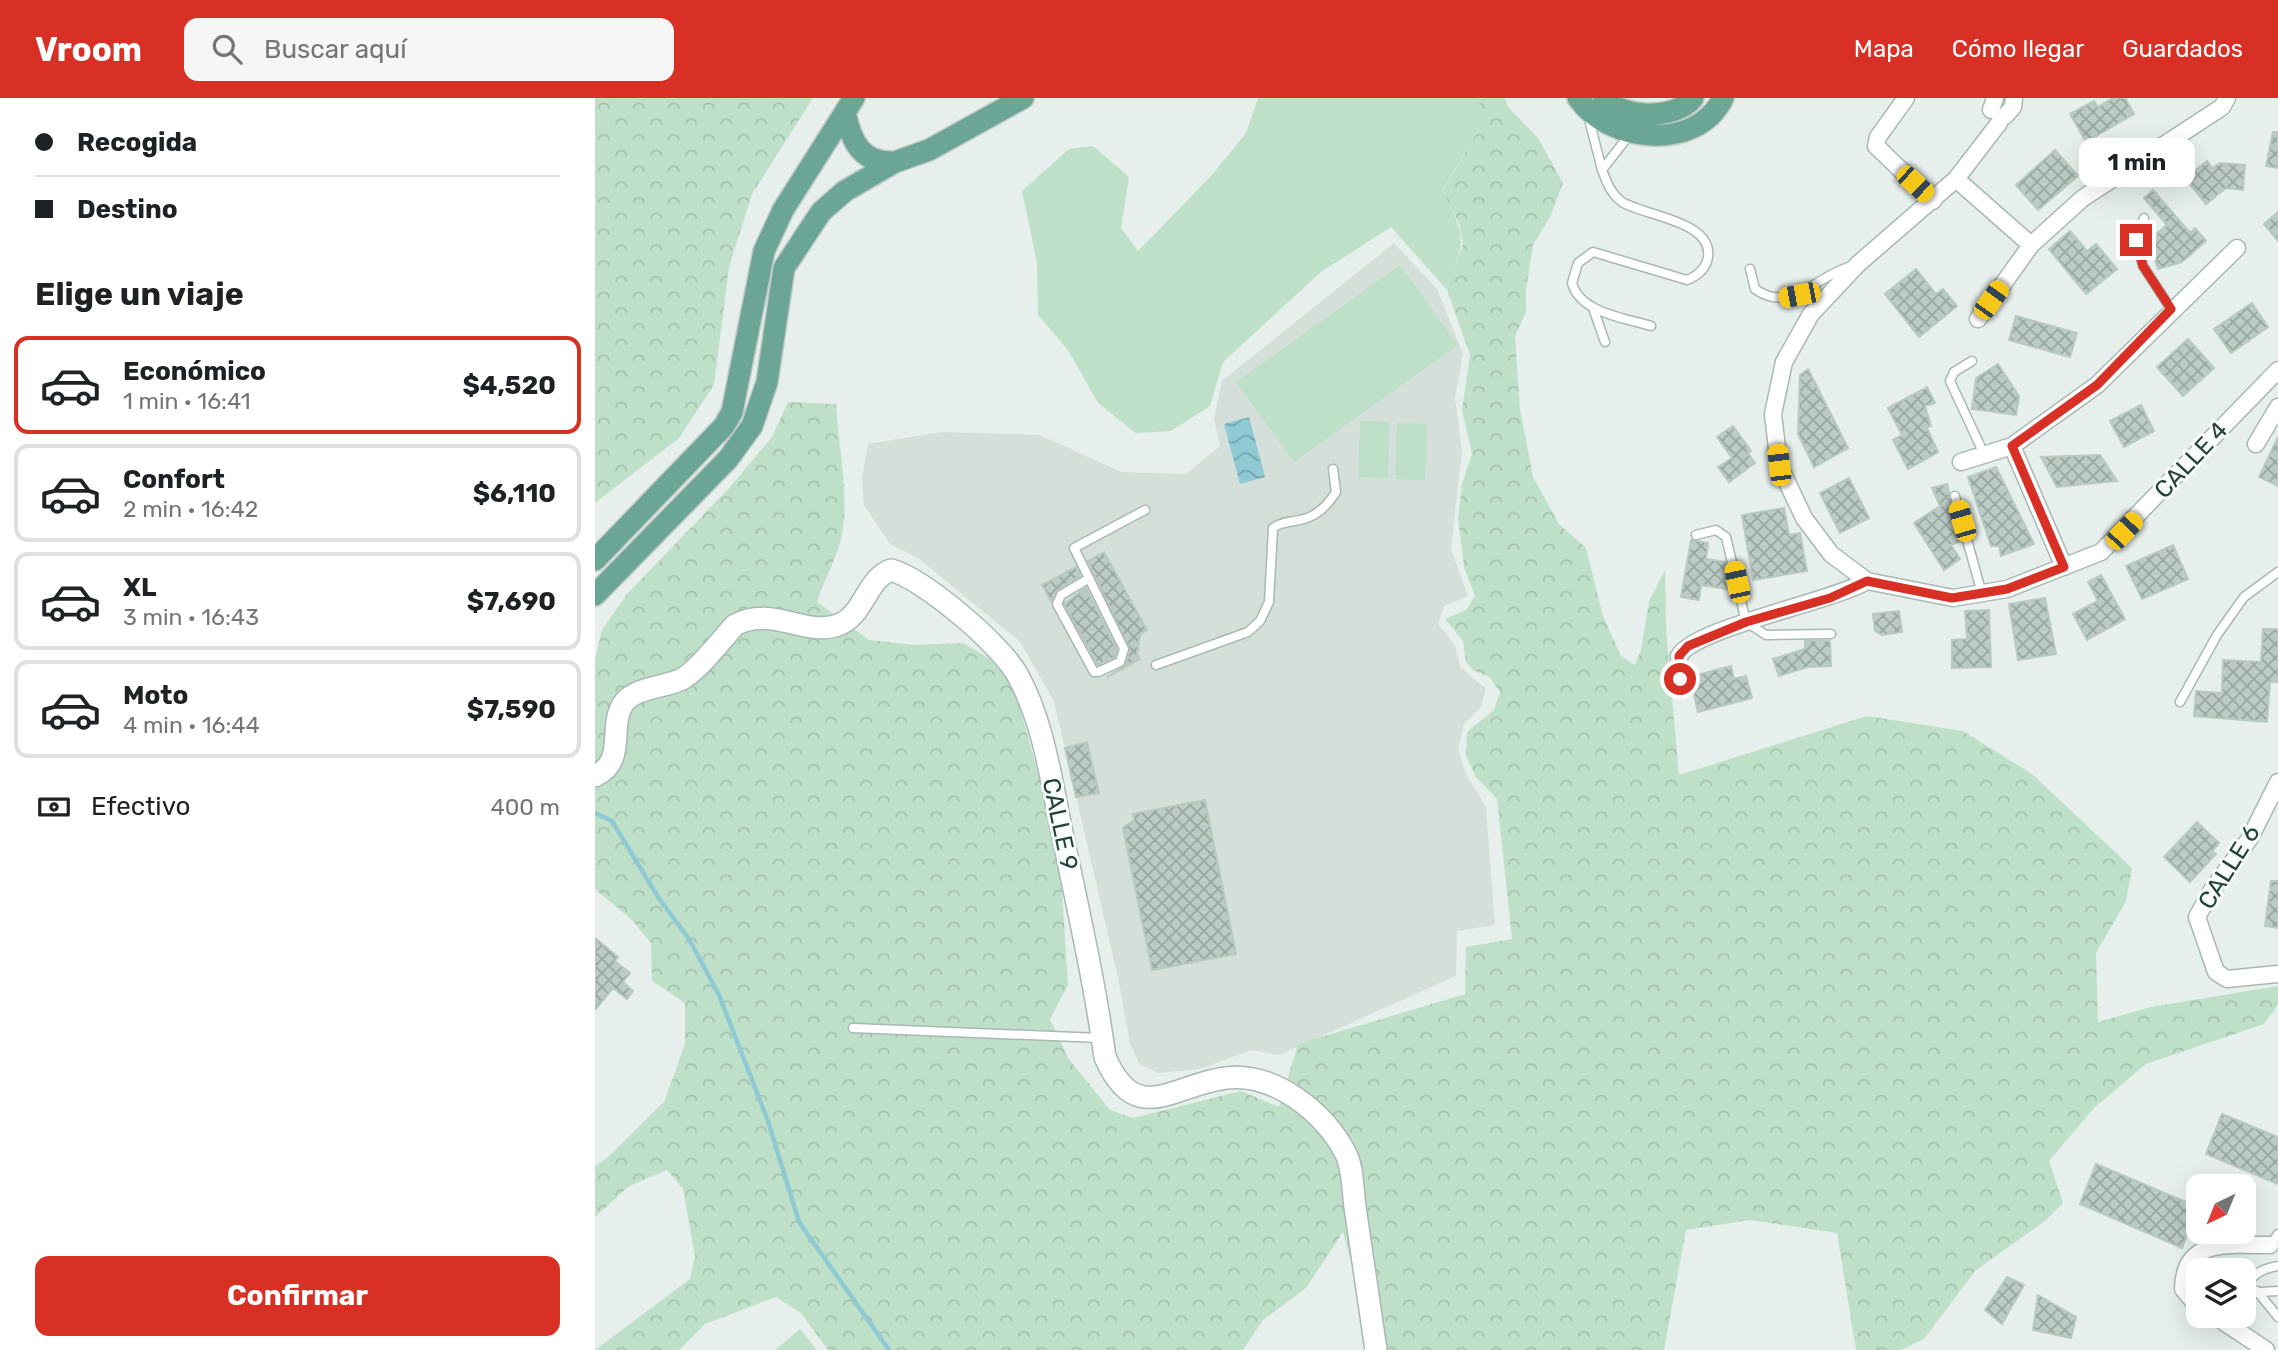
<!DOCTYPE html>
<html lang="es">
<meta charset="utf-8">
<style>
body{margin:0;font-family:Rubik,sans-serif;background:#f6f6f6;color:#202124;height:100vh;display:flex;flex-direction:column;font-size:26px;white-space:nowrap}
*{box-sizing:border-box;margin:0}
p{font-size:23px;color:#757577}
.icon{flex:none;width:38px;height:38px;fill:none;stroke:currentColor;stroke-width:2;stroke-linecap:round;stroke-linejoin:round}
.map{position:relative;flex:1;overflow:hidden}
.drawer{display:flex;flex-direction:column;background:#fff;width:595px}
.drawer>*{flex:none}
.banner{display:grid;align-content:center;height:154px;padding:0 35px;background:#fff}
.needle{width:46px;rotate:223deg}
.fabs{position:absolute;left:1591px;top:1076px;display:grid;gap:14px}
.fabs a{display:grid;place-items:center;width:70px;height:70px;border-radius:14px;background:#fff;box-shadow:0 7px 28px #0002;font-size:35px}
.end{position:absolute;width:32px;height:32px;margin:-16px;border:9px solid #d93025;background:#fff;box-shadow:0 0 0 4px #fff}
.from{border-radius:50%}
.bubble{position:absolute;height:49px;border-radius:14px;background:#fff;box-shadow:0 7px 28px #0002;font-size:23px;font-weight:700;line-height:49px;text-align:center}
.car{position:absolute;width:21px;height:42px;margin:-21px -10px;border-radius:9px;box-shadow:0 0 5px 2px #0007;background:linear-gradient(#f5c518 24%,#345 0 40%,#f5c518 0 76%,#345 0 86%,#f5c518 0)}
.banner b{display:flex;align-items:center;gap:24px;height:66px;font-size:26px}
.banner b+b{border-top:2px solid #e0e0e0}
.banner i{width:18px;height:18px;background:#202124}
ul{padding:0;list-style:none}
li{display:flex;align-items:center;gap:21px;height:98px;margin:0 14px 10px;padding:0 21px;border:4px solid #e0e0e0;border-radius:14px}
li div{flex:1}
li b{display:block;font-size:26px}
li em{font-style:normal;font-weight:700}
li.current{border-color:#d93025}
li>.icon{width:63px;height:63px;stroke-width:1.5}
h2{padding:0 35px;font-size:32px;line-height:84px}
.pay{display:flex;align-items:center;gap:18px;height:77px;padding:0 35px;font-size:26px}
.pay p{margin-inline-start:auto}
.button{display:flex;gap:14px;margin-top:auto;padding:14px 35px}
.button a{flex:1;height:80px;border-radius:14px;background:#d93025;color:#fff;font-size:28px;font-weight:700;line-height:80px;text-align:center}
header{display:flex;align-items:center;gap:42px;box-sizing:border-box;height:98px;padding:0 35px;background:#d93025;color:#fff}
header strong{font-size:33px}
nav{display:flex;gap:38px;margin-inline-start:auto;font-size:24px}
.search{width:490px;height:63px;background:#f6f6f6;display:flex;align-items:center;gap:18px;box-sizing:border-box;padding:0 24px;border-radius:14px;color:#757577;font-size:26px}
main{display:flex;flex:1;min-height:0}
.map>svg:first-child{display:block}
.built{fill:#d4dfda}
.grass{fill:#bfe0c8}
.forest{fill:url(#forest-crowns)}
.water{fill:url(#water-waves)}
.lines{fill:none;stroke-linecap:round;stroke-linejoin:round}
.stream{stroke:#8ec9d4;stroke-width:4.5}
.building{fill:url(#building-cross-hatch);stroke:#b8c9c2;stroke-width:2}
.service-casing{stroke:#a8b8b2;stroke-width:11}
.minor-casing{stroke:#a8b8b2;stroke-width:19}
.tertiary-casing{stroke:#a8b8b2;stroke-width:24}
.primary-casing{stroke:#c2cac8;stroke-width:24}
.service{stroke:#fff;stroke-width:8}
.minor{stroke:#fff;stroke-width:16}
.tertiary{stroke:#fff;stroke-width:21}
.primary{stroke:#6aa596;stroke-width:21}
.route{stroke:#d93025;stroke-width:9}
.labels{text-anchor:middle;stroke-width:6;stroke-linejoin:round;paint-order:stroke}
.street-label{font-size:24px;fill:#24423a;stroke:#f7fbf9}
</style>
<header>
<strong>Vroom</strong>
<div class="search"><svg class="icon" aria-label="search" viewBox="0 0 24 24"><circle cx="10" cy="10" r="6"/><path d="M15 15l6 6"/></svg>Buscar aquí</div>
<nav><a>Mapa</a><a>Cómo llegar</a><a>Guardados</a></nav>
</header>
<main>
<section class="drawer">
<div class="banner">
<b><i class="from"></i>Recogida</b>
<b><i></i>Destino</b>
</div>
<h2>Elige un viaje</h2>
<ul>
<li class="current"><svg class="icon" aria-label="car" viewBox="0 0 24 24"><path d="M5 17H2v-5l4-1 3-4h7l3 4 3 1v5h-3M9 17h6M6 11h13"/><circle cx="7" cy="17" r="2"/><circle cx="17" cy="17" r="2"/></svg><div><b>Económico</b><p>1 min · 16:41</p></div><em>$4,520</em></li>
<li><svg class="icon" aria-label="car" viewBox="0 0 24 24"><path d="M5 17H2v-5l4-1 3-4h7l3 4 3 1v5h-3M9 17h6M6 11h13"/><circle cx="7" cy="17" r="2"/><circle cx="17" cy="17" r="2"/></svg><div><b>Confort</b><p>2 min · 16:42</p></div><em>$6,110</em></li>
<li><svg class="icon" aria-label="car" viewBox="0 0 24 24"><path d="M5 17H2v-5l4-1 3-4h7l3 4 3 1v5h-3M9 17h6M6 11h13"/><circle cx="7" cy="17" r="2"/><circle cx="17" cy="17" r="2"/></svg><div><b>XL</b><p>3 min · 16:43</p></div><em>$7,690</em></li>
<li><svg class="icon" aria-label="car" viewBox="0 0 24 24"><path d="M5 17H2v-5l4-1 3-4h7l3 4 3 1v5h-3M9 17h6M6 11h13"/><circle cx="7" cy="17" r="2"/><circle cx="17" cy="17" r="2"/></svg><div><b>Moto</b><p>4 min · 16:44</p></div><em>$7,590</em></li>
</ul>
<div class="pay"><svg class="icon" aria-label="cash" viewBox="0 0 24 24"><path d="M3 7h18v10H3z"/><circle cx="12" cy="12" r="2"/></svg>Efectivo<p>400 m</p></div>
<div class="button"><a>Confirmar</a></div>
</section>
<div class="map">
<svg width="1683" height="1252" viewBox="0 0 1683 1252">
<defs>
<pattern id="forest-crowns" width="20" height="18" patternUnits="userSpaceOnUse" patternTransform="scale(1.75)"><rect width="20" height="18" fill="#bfe0c8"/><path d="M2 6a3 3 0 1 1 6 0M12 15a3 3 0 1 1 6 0" fill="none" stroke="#a4c1ad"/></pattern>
<pattern id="water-waves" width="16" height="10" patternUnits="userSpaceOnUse" patternTransform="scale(1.75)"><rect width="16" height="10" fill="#8ec9d4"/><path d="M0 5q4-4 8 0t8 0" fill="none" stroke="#74a5ad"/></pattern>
<pattern id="building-cross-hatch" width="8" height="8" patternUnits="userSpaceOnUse" patternTransform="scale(1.75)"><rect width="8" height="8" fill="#bbcac4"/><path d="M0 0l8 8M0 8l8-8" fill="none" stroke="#98a6a0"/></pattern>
</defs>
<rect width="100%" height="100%" fill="#e6efeb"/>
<!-- built -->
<path class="built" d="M799,145L842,191L868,256L860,299L867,353L856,451L873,498L849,508L843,526L860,547L865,569L891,591L886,609L869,626L863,651L870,674L891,709L900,827L862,833L861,878L684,957L657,952L605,971L563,975L544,966L535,945L523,880L459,603L425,544L323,460L295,446L269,407L267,380L273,346L347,334L445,337L526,374L591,376L625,348L619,321L627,283Z"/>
<!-- grass -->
<path class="grass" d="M663,0H884V31L848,92C872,142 870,141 852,192L796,129L726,174L628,264L615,308L576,333L541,335L503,305L473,252L443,217L442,165L427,93L474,51L498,48L534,79L526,130L543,153L617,77L651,35Z
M805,167L863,247L699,364L641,284Z
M765,323L795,324L793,380L763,379Z
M802,325L832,326L830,382L800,381Z
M205,1231L222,1252H180Z"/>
<!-- forest -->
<path class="forest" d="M0,0H218L157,96L134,169L119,287L84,340L0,405Z
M884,0H910L912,8L943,40L968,85L955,119L938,147L931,192V214L920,238L925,311L938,379L964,426L991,450L1008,518L1026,558L1040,567L1046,552L1054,503L1070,472L1071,530L1084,677L1272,618L1368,633L1437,676L1537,770L1531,803L1501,855L1503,924L1556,909L1683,888V907L1669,926L1551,966L1499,1010L1454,1063L1468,1105L1450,1123L1380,1173L1329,1241L1306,1252H1261L1242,1135L1155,1122L1091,1132L1069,1252H792L770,1215L748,1134L711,1190L668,1222L648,1252H233L206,1215L181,1199L110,1226L84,1252H0L95,1181L100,1158L88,1091L72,1072L34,1088L0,1119V1068L12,1060L69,1004L90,946V905L57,883L56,845L36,821L0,791V562L7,532L32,496L136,388L177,339L193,304L241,306C243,347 257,409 244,448C238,467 228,485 222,504L274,542L319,547L368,545L395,561L419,589L454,715L466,777L473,887L455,921L473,960L515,1012L538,1020L646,993L684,1009L703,946L870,896L871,849L917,841L902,701L880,678L871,657L872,634L899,612L905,594L894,579L878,572L871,564L868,543L850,521L871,512L880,498L869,469L863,420L867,386L877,356L867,312L875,257L852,192L868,146L864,125L848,93L884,31Z"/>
<!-- water -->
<path class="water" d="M654,319L670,379L645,386L629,326Z"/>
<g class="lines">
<!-- stream -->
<path class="stream" d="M0,715L17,723L63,799L94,841L124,897L173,1023L204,1124L294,1252"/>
</g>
<!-- building -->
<path class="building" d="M1518,0H1530L1539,16L1491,44L1475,16L1499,3L1503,9Z
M1678,34H1683V70L1671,68Z
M1460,52L1483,78L1443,112L1421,87Z
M1612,63L1617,70L1625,65L1650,67L1648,92L1631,90L1611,106L1590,80Z
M1558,92L1595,135L1600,130L1611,143L1587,164L1563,171L1554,142L1572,127L1549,100Z
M1683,114V143L1669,126Z
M1475,133L1492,153L1501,146L1522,171L1491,196L1454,151Z
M1321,171L1341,196L1348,191L1362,208L1324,239L1290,196Z
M1657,205L1673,229L1636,255L1619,231Z
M1421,218L1482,235L1475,259L1414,242Z
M1593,241L1619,270L1588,298L1562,269Z
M1403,266L1424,298L1421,317L1377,311L1381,280Z
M1213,271L1253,350L1219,369L1203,336L1205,277Z
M1332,289L1340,305L1330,308L1336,328L1332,330L1343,354L1313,371L1298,342L1307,337L1293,310Z
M1546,307L1559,333L1529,349L1515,323Z
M1138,328L1156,353L1153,355L1160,365L1134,384L1123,369L1137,360L1122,339Z
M1683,339V388L1664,379Z
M1505,357L1522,383L1462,389L1446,359Z
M1401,369L1439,446L1406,458L1404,448H1396L1373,379Z
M1254,380L1274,420L1245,435L1225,395Z
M1352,386L1366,443L1356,447L1365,461L1349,472L1319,425L1345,408L1337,390Z
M1189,410L1194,437L1205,435L1212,473L1158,482L1147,417Z
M1096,442L1113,445L1111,461L1130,464L1134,479L1132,491L1106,487L1104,502L1086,499Z
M1578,447L1593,481L1547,501L1531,468Z
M509,454L552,532L545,536L542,556L545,561L512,579L530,568L535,552L493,463Z
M481,469L485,478L462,492L456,503L447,487Z
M1506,477L1530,521L1492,542L1478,516L1503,503L1493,484Z
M491,490L522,552L520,559L503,567L469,506Z
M1450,500L1461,556L1423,562L1414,506Z
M1394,512L1396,569L1357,570V542L1372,541L1370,513Z
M1304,513L1307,534L1287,537L1280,533L1278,516Z
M1668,531H1683V584H1675L1672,624L1599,618L1601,593L1627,595L1628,562L1666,564Z
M1210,543H1235L1236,568L1212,569L1184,578L1178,561L1210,551Z
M1136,568L1139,581L1151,578L1157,600L1103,614L1095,579Z
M492,644L504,695L481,699L470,650Z
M610,702L641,856L557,872L528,730L539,722L538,716Z
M1602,724L1624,745L1617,753L1621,756L1595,784L1569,759Z
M1676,783H1683V830L1670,828Z
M0,840L23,859L20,863L35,875L28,884L38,893L32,901L18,890L0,912Z
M1627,1016L1683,1039V1086L1611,1056Z
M1501,1066L1603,1109L1587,1150L1485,1106Z
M1412,1179L1429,1187L1407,1226L1390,1212Z
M1443,1197L1481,1219L1476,1240L1438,1232Z"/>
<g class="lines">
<defs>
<path id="service" d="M993,17L1007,72L1035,36
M1007,72C1012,85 1016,96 1027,104C1050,118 1118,123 1113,159C1111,171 1102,178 1092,182L998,154L983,165L977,185C985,215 1030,220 1056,228
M1549,120L1541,142L1548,168L1576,211
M1155,171L1160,191C1196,217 1223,176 1257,168
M998,210L1010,244
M1377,263L1359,274L1355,283L1389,356
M1360,398L1387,496
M1101,437L1121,432L1131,439L1151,524L1171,537L1236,536
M493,481L466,497L462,506L499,574H503L525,564L529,551L479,450L550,412
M561,567L653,534L665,523L674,504L678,430C685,424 696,424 705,422C721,419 733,407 741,394L738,371
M1585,604L1622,537L1649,499L1683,474
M258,930L505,940
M1675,1147L1683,1136
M1662,1193L1683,1219
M1649,1194C1655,1177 1666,1171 1683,1168
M1648,1195L1683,1193"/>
<path id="minor" d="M1311,0L1283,39L1281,48L1338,103
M1396,12L1400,0
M1410,18L1418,9L1419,0
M1404,25L1361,81L1263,166L1216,216L1189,264L1178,316L1184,367L1209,420L1236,456L1272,483L1358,500L1412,491L1506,454L1683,272
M1361,81L1436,147
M1383,221L1436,147L1488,100L1627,9L1632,0
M1661,346L1683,309
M1417,348L1469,469
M1366,364L1417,348L1502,287L1642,150
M1085,581L1084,558C1099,530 1236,504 1272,483
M1683,684L1655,740L1617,792L1602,819L1621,874L1632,881L1683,876
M1603,1209L1588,1191C1589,1138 1636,1148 1675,1147
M1620,1218L1671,1252"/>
<path id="tertiary" d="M0,678C32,663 13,630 28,606C39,589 69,590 87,581C103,573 127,541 140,527C178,507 209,539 243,527C269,518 271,481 296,472C329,481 405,546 422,576C450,626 457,689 469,744C484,815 500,887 510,959C541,1031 579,986 631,980C680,974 730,1015 751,1056C758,1071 758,1093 760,1109C767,1157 774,1204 781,1252"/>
<path id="primary" d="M983,0C1013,44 1101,55 1128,0
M1009,0C1028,21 1080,22 1098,0
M250,14C256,44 267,66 300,64
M0,462L129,328L137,314L169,153L188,112L259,0
M0,497L133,361L157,328L172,284L189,170L226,114L250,93L300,64L334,52L428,0"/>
</defs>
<!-- service casing -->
<use href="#service" class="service-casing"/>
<!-- minor casing -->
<use href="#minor" class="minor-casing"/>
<!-- tertiary casing -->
<use href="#tertiary" class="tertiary-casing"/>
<!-- primary casing -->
<use href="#primary" class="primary-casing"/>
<!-- service -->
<use href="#service" class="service"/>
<!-- minor -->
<use href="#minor" class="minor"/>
<!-- tertiary -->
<use href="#tertiary" class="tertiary"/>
<!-- primary -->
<use href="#primary" class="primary"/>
</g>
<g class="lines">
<!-- route -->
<path class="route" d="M1085,581L1084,558L1093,548L1151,524L1235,500L1272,483L1357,500L1412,491L1469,469L1417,348L1502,287L1576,211L1548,168L1541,142"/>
</g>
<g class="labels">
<!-- street labels -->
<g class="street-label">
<text transform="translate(1596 362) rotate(-47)" y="8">CALLE 4</text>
<text transform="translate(465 726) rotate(78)" y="8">CALLE 9</text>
<text transform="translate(1634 769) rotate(-58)" y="8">CALLE 6</text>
</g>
</g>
</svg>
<div class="fabs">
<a><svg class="needle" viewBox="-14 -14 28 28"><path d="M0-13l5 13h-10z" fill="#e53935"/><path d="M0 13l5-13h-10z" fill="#757577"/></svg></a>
<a><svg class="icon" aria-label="layers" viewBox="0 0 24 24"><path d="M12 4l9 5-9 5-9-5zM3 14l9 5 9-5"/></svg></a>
</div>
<i class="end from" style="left:1085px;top:581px"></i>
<i class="end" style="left:1541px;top:142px"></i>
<div class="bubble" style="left:1484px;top:40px;width:116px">1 min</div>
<i class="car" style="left:1320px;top:86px;rotate:133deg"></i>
<i class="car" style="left:1204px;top:197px;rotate:259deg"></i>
<i class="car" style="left:1396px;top:202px;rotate:36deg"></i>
<i class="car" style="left:1184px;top:367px;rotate:353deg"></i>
<i class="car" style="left:1367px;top:423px;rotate:344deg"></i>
<i class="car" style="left:1529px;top:433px;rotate:43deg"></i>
<i class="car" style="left:1142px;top:484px;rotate:348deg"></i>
</div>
</main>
